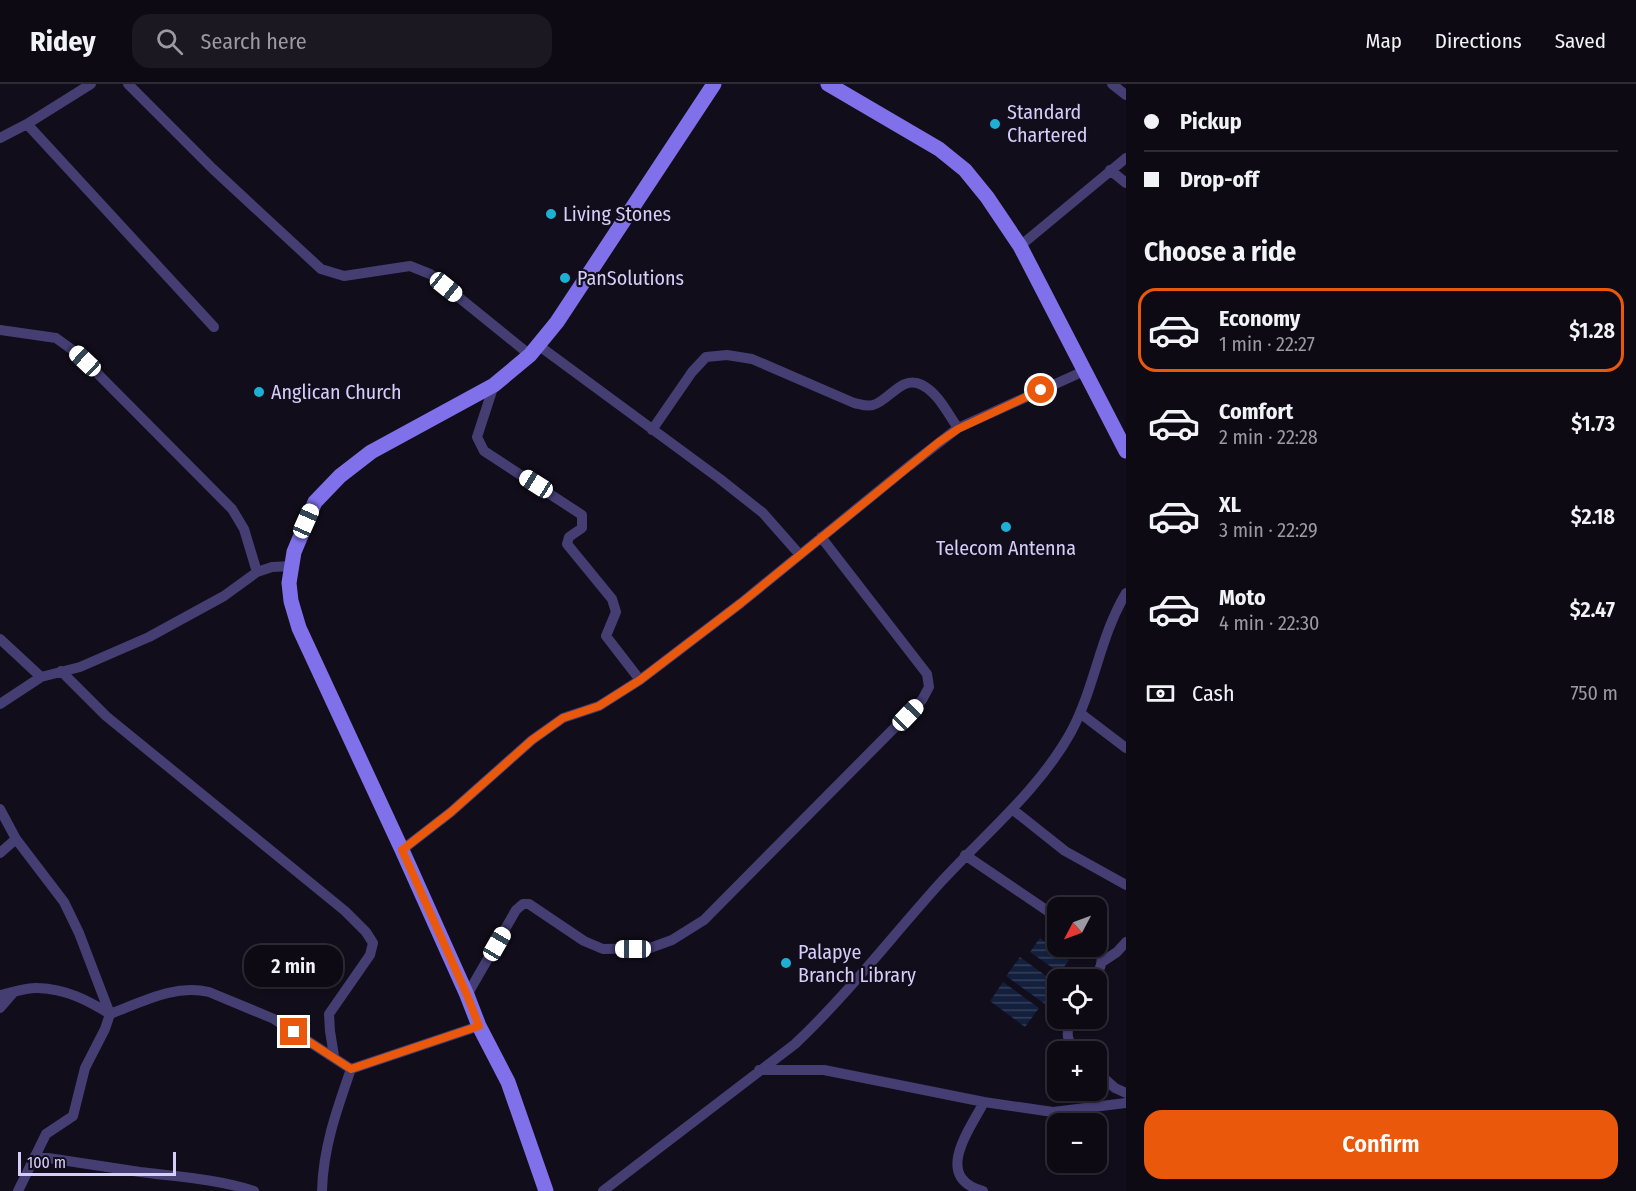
<!DOCTYPE html>
<meta charset="utf-8">
<style>
body{margin:0;font-family:"Fira Sans Condensed",sans-serif;background:#1b1822;color:#f1f3f6;height:100vh;display:flex;flex-direction:column;font-size:22px;white-space:nowrap}
*{box-sizing:border-box;margin:0}
p{font-size:20px;color:#9a9aa0}
.icon{flex:none;width:33px;height:33px;fill:none;stroke:currentColor;stroke-width:2;stroke-linecap:round;stroke-linejoin:round}
.map{position:relative;flex:1;overflow:hidden}
.sheet{display:flex;flex-direction:column;background:#0d0a14;width:510px}
.sheet>*{flex:none}
.hud{display:grid;align-content:center;height:132px;padding:0 18px;background:#0d0a14}
.needle{width:39px;rotate:229deg}
.controls{position:absolute;left:1047px;top:813px;display:grid;gap:12px}
.controls a{display:grid;place-items:center;width:60px;height:60px;border-radius:12px;background:#0d0a14;box-shadow:0 2px 4px #0004,0 0 0 2px #2d2b34;font-size:30px}
.scale{position:absolute;left:18px;bottom:15px;width:158px;box-sizing:border-box;padding-left:6px;border:3px solid #d6cdf8;border-top:0;font-size:16px;line-height:21px;white-space:nowrap;color:#d6cdf8;-webkit-text-stroke:4px #110d1a;paint-order:stroke}
.end{position:absolute;width:27px;height:27px;margin:-14px;border:8px solid #ea580c;background:#fff;box-shadow:0 0 0 3px #fff}
.from{border-radius:50%}
.bubble{position:absolute;height:42px;border-radius:18px;background:#0d0a14;box-shadow:0 2px 4px #0004,0 0 0 2px #2d2b34;font-size:20px;font-weight:600;line-height:42px;text-align:center}
.car{position:absolute;width:18px;height:36px;margin:-18px -9px;border-radius:8px;box-shadow:0 0 4px 2px #0007;background:linear-gradient(#fff 24%,#345 0 40%,#fff 0 76%,#345 0 86%,#fff 0)}
.hud b{display:flex;align-items:center;gap:21px;height:57px;font-size:22px}
.hud b+b{border-top:2px solid #2d2b34}
.hud i{width:15px;height:15px;background:#f1f3f6}
ul{padding:0;list-style:none}
li{display:flex;align-items:center;gap:18px;height:84px;margin:0 12px 9px;padding:0 6px;border:3px solid transparent;border-radius:18px}
li div{flex:1}
li b{display:block;font-size:22px}
li em{font-style:normal;font-weight:600}
li.selected{border-color:#ea580c}
li>.icon{width:54px;height:54px;stroke-width:1.5}
h2{padding:0 18px;font-size:27px;line-height:72px}
.pay{display:flex;align-items:center;gap:15px;height:66px;padding:0 18px;font-size:22px}
.pay p{margin-inline-start:auto}
.primary-button{display:flex;gap:12px;margin-top:auto;padding:12px 18px}
.primary-button a{flex:1;height:69px;border-radius:18px;background:#ea580c;color:#fff;font-size:24px;font-weight:600;line-height:69px;text-align:center}
header{display:flex;align-items:center;gap:36px;box-sizing:border-box;height:84px;padding:0 30px;background:#0d0a14;border-bottom:2px solid #2d2b34}
header strong{font-size:28px}
nav{display:flex;gap:33px;margin-inline-start:auto;font-size:21px}
.search{width:420px;height:54px;background:#1b1822;display:flex;align-items:center;gap:15px;box-sizing:border-box;padding:0 21px;border-radius:18px;color:#9a9aa0;font-size:22px}
main{display:flex;flex:1;min-height:0}
.map>svg:first-child{display:block}
.water{fill:url(#water-rules)}
.lines{fill:none;stroke-linecap:round;stroke-linejoin:round}
.street{stroke:#453e73;stroke-width:10}
.secondary{stroke:#8071eb;stroke-width:15}
.route{stroke:#ea580c;stroke-width:8}
.poi-dot{fill:#1db0d4;stroke:#110d1a;stroke-width:2}
.labels{text-anchor:middle;stroke-width:4.5;stroke-linejoin:round;paint-order:stroke}
.poi-label{font-size:20px;fill:#d6cdf8;stroke:#110d1a;text-anchor:start}
</style>
<header>
<strong>Ridey</strong>
<div class="search"><svg class="icon" aria-label="search" viewBox="0 0 24 24"><circle cx="10" cy="10" r="6"/><path d="M15 15l6 6"/></svg>Search here</div>
<nav><a>Map</a><a>Directions</a><a>Saved</a></nav>
</header>
<main>
<div class="map">
<svg width="1126" height="1107" viewBox="0 0 1126 1107">
<defs>
<pattern id="water-rules" width="6" height="5" patternUnits="userSpaceOnUse" patternTransform="scale(1.5)"><rect width="6" height="5" fill="#13203d"/><path d="M0 2.5h6" fill="none" stroke="#353f5a"/></pattern>
</defs>
<rect width="100%" height="100%" fill="#110d1a"/>
<!-- water -->
<path class="water" d="M1040,854L1069,876L1060,889L1030,868Z
M1020,873L1057,900L1045,920L1006,892Z
M1003,898L1039,924L1025,943L990,917Z"/>
<g class="lines">
<!-- street -->
<path class="street" d="M128,0L213,85L321,185L344,192L410,182L430,190L530,271
M1112,0L1126,11
M27,40L214,243
M0,54L27,40L91,0
M1110,86L1126,99
M1020,162L1126,74
M0,246L56,254L74,267L95,287L232,425L244,445L257,488
M538,261L720,395L763,429L800,471
M494,301L477,353L484,367L582,431V444L569,453L567,460L612,515L616,528L606,552L640,596
M652,346L692,288L706,273L727,271L752,275L854,319C860,320 867,323 873,321C889,317 902,290 922,301C938,309 948,330 958,344
M0,555L41,593
M61,587L106,632L345,827L366,848L373,859L370,871L329,930L330,947L334,972
M0,620L41,593L80,583L149,553L224,512L257,488L272,483L292,482
M1080,629L1126,664
M0,725L16,755L64,818L79,849L110,930L105,945L85,984L73,1032L46,1050L18,1107
M1012,725L1065,767L1126,801
M402,766L451,728L532,656L563,634L599,622L640,596L741,519L909,382L958,344L1084,287
M0,769L16,755
M965,771L1058,834
M1102,878L1117,868L1126,858
M1094,896C1101,884 1106,873 1096,862
M0,911C12,909 26,903 38,904C66,905 87,916 110,930
M467,911L516,826L523,820H529L584,857L603,865L650,864L672,856L704,836L922,616L929,603L927,590L821,453
M0,924L13,909
M110,930C142,918 174,900 209,908L274,935L351,985
M1071,934C1066,949 1066,956 1076,968
M759,986H824L984,1018L1053,1028L1126,1019
M1096,987L1115,1004L1126,1009
M35,1072C70,1077 105,1083 140,1088C179,1093 217,1095 254,1107
M322,1107C323,1064 337,1025 351,985L479,942
M603,1107L795,960C848,910 892,852 941,798C985,750 1039,706 1071,648C1095,603 1100,552 1126,509
M983,1107C933,1093 969,1047 984,1018"/>
<!-- secondary -->
<path class="secondary" d="M828,0L939,65L965,86L987,113L1020,162L1126,367
M546,1107L508,998L479,942L467,911L402,766L299,544L291,517L289,499L294,468L315,418L340,392L371,368L494,301L530,271L557,238L714,0"/>
</g>
<g class="lines">
<!-- route -->
<path class="route" d="M294,948L351,985L479,942L467,911L402,766L451,728L532,656L563,634L599,622L640,596L741,519L939,358L958,345L1041,306"/>
</g>
<!-- markers -->
<g class="poi-dot">
<circle cx="995" cy="40" r="6"/>
<circle cx="551" cy="130" r="6"/>
<circle cx="565" cy="194" r="6"/>
<circle cx="259" cy="308" r="6"/>
<circle cx="1006" cy="443" r="6"/>
<circle cx="786" cy="879" r="6"/>
</g>
<g class="labels">
<!-- poi labels -->
<g class="poi-label">
<text x="1007" y="35">Standard<tspan x="1007" dy="23">Chartered</tspan></text>
<text x="563" y="137">Living Stones</text>
<text x="577" y="201">PanSolutions</text>
<text x="271" y="315">Anglican Church</text>
<text x="1006" y="471" text-anchor="middle">Telecom Antenna</text>
<text x="798" y="875">Palapye<tspan x="798" dy="23">Branch Library</tspan></text>
</g>
</g>
</svg>
<div class="controls">
<a><svg class="needle" viewBox="-14 -14 28 28"><path d="M0-13l5 13h-10z" fill="#e53935"/><path d="M0 13l5-13h-10z" fill="#9a9aa0"/></svg></a>
<a><svg class="icon" aria-label="locate" viewBox="0 0 24 24"><circle cx="12" cy="12" r="6"/><path d="M12 2v4M12 18v4M2 12h4M18 12h4"/></svg></a>
<a>+</a>
<a>−</a>
</div>
<div class="scale">100 m</div>
<i class="end from" style="left:1041px;top:306px"></i>
<i class="end" style="left:294px;top:948px"></i>
<div class="bubble" style="left:244px;top:861px;width:99px">2 min</div>
<i class="car" style="left:446px;top:203px;rotate:129deg"></i>
<i class="car" style="left:85px;top:277px;rotate:313deg"></i>
<i class="car" style="left:536px;top:400px;rotate:302deg"></i>
<i class="car" style="left:306px;top:437px;rotate:24deg"></i>
<i class="car" style="left:908px;top:631px;rotate:44deg"></i>
<i class="car" style="left:497px;top:860px;rotate:30deg"></i>
<i class="car" style="left:633px;top:865px;rotate:270deg"></i>
</div>
<section class="sheet">
<div class="hud">
<b><i class="from"></i>Pickup</b>
<b><i></i>Drop-off</b>
</div>
<h2>Choose a ride</h2>
<ul>
<li class="selected"><svg class="icon" aria-label="car" viewBox="0 0 24 24"><path d="M5 17H2v-5l4-1 3-4h7l3 4 3 1v5h-3M9 17h6M6 11h13"/><circle cx="7" cy="17" r="2"/><circle cx="17" cy="17" r="2"/></svg><div><b>Economy</b><p>1 min · 22:27</p></div><em>$1.28</em></li>
<li><svg class="icon" aria-label="car" viewBox="0 0 24 24"><path d="M5 17H2v-5l4-1 3-4h7l3 4 3 1v5h-3M9 17h6M6 11h13"/><circle cx="7" cy="17" r="2"/><circle cx="17" cy="17" r="2"/></svg><div><b>Comfort</b><p>2 min · 22:28</p></div><em>$1.73</em></li>
<li><svg class="icon" aria-label="car" viewBox="0 0 24 24"><path d="M5 17H2v-5l4-1 3-4h7l3 4 3 1v5h-3M9 17h6M6 11h13"/><circle cx="7" cy="17" r="2"/><circle cx="17" cy="17" r="2"/></svg><div><b>XL</b><p>3 min · 22:29</p></div><em>$2.18</em></li>
<li><svg class="icon" aria-label="car" viewBox="0 0 24 24"><path d="M5 17H2v-5l4-1 3-4h7l3 4 3 1v5h-3M9 17h6M6 11h13"/><circle cx="7" cy="17" r="2"/><circle cx="17" cy="17" r="2"/></svg><div><b>Moto</b><p>4 min · 22:30</p></div><em>$2.47</em></li>
</ul>
<div class="pay"><svg class="icon" aria-label="cash" viewBox="0 0 24 24"><path d="M3 7h18v10H3z"/><circle cx="12" cy="12" r="2"/></svg>Cash<p>750 m</p></div>
<div class="primary-button"><a>Confirm</a></div>
</section>
</main>
